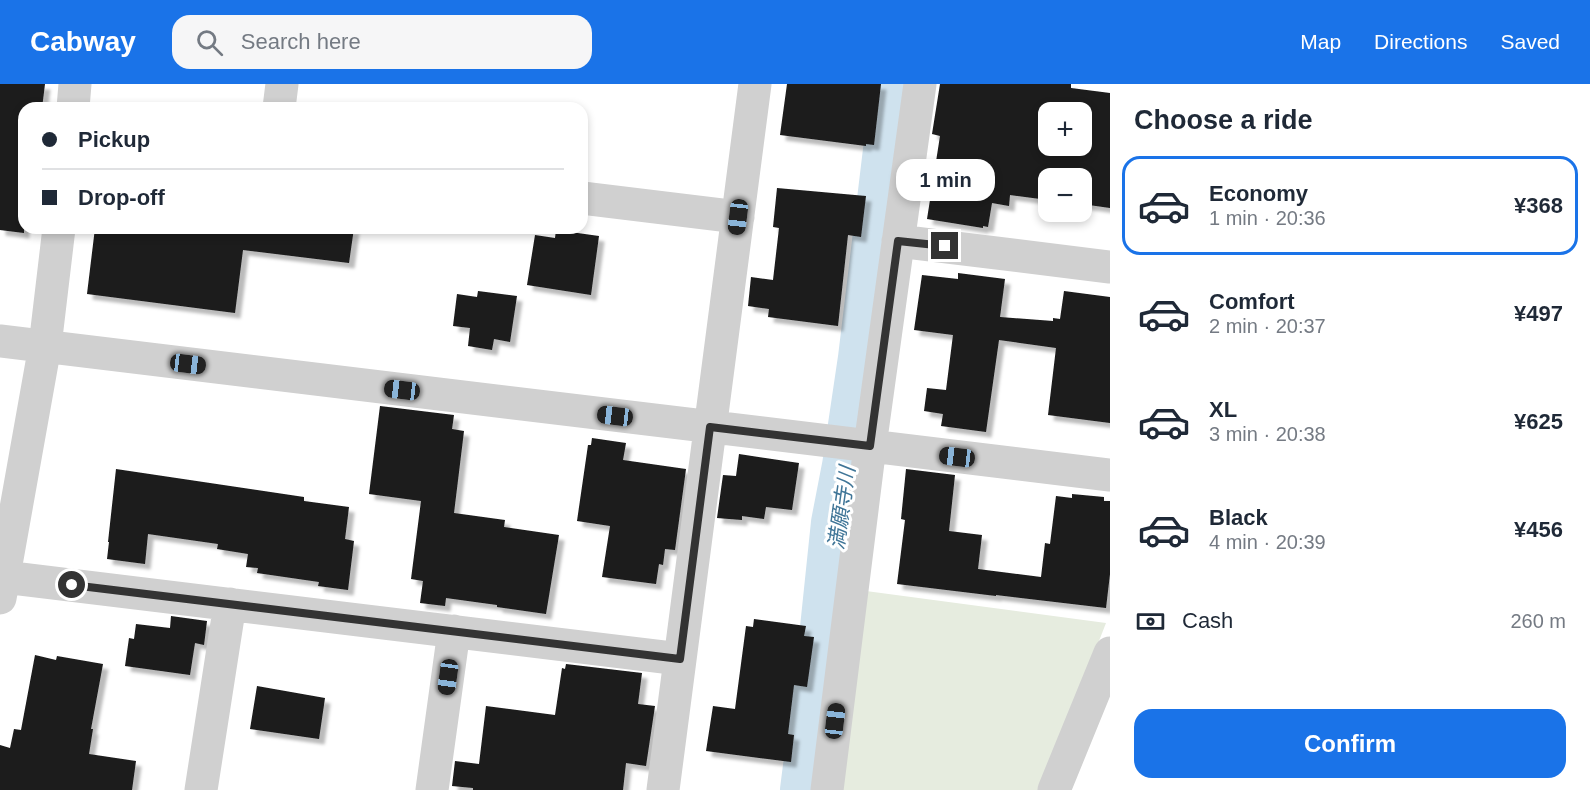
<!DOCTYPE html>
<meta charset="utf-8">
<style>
body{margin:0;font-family:Helvetica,"Noto Sans JP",sans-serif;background:#f6f6f7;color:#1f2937;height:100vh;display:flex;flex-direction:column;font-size:22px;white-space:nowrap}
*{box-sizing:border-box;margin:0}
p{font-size:20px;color:#747a83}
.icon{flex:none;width:33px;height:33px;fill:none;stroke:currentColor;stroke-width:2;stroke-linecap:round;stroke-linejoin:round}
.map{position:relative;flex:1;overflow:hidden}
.details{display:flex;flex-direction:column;background:#fff;width:480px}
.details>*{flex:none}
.guide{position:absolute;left:18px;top:18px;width:570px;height:132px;border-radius:18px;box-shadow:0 3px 9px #0003;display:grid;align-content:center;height:132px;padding:0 24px;background:#fff}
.buttons{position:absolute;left:1038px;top:18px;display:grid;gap:12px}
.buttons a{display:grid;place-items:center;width:54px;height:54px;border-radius:12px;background:#fff;box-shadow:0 3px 9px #0003;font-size:30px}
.end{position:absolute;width:27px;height:27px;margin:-14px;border:8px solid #333;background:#fff;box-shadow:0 0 0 3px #fff}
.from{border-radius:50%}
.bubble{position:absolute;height:42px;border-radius:18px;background:#fff;box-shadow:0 3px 9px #0003;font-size:20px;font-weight:800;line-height:42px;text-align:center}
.car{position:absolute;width:18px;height:36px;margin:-18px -9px;border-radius:8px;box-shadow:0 0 4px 2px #0007;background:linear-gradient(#222 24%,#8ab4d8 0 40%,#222 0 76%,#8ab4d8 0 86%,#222 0)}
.guide b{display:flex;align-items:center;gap:21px;height:57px;font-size:22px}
.guide b+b{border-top:2px solid #e0e1e3}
.guide i{width:15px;height:15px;background:#1f2937}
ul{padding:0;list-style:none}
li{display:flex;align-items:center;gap:18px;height:99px;margin:0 12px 9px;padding:0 12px;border:3px solid transparent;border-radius:18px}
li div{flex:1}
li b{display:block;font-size:22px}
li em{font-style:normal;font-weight:800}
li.current{border-color:#1a73e8}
li>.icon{width:54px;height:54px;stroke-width:1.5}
h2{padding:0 24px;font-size:27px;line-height:72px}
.pay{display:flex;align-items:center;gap:15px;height:66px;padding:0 24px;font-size:22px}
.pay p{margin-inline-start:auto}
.cta{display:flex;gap:12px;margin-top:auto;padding:12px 24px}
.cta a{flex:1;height:69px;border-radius:18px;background:#1a73e8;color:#fff;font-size:24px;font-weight:800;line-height:69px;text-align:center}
header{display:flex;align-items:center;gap:36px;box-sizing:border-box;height:84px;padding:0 30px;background:#1a73e8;color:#fff}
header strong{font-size:28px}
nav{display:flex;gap:33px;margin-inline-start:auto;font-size:21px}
.search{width:420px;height:54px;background:#f6f6f7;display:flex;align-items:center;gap:15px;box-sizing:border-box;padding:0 21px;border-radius:18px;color:#747a83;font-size:22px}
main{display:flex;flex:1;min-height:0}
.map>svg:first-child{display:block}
.green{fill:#e6ecdf}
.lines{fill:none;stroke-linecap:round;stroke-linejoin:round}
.river{stroke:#cfe2ee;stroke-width:56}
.building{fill:#1a1a1a;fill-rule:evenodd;filter:url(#shadow)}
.minor{stroke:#d0d0d0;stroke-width:33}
.route{stroke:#333;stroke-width:8}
.labels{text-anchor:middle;stroke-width:6;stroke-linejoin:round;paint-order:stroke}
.water-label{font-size:21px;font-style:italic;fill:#3f7597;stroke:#fff}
</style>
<header>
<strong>Cabway</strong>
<div class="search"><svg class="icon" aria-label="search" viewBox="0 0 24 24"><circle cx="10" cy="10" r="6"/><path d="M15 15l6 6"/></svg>Search here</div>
<nav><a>Map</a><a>Directions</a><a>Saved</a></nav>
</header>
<main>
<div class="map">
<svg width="1110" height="706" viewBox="0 0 1110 706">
<defs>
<filter id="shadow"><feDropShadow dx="5.5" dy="5.5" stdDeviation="1.5" flood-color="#0004"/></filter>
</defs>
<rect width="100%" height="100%" fill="#fff"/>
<!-- green -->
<path class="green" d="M866,507L1106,539L1041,706H839Z"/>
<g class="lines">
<!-- river -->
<path class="river" d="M808,706L825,573L839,439L850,382L866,274L899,0"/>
</g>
<!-- building -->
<path class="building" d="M0,0H45L42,24H24V149L0,146Z
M787,0H881L874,61L866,60V62L780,51Z
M940,0H1071V4L1110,9V124L1082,120V94H1048V116L1010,111L1009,122L992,119L988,143L983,142V144L927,135L940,52L932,50ZM1048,28H1082V62H1048Z
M777,104L866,112L861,153L848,151L838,242L768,233L769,225L748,222L751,193L773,196L779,144L773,143Z
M95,144H354L349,179L243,166L235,229L87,210Z
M556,146L599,152L591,211L527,201L535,151L555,154Z
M958,189L1005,195L1000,233L1053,237V234L1060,235L1064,207L1110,213V339L1048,331L1056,264L999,256L986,348L941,342L943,330L924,327L927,304L946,306L953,251L914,246L922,191L958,195Z
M478,207L517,212L510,258L494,255L492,266L468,262L470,244L453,242L457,210L477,213Z
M380,322L454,331L452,345L464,347L454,429L505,436L504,443L559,451L546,530L497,523V521L446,514L445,522L420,519L423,497L411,495L421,417L369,410Z
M592,354L626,359L623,376L686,385L675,466L665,465L663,481L659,480L656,500L602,493L610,442L577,437L588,361H591Z
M739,370L799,379L792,426L766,423L764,435L742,432V436L717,434L723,391L736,392Z
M116,385L304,413V417L349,423L345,455L354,457L348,506L318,502L319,498L257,489L258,484L246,483L248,470L217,465L218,460L148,450L145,480L107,475L109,458H108Z
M906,385L955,391L949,447L982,451L978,485L1041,493L1045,459L1050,460L1056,412L1072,414V410L1104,413V417H1110V490L1106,524L996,511V512L897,500L905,436L901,435Z
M171,532L207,537L204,561L195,559L190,591L125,582L129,554L134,555L136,540L170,544Z
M754,535L806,542L804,552L814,553L807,603L794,601L788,650L794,651L791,678L706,667L713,622L735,625L746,542L753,543Z
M35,571L56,576L57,572L103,580L91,645H93L89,670L136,677L132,706H0V661L10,664L14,645L21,646Z
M566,580L642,589L638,620L655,622L646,682L626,679L623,706H473V704L452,702L455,677L479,680L486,622L555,631L562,584L565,585Z
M257,602L325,614L319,655L250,645Z"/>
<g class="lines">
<!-- minor -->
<path class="minor" d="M73,24L75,0
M279,24L282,0
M582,114L738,133
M898,157L1110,183
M0,257L1110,391
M4,493L680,575
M0,514L45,262L59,144
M201,706L230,520
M432,706L454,547
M663,706L755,0
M827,706L870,362L920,0
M1054,706L1110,569"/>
</g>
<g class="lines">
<!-- route -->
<path class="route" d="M72,501L680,575L710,343L870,362L898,157L945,162"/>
</g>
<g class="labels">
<!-- water labels -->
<g class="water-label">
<text transform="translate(842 424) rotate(-82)" y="7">満願寺川</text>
</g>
</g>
</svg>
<div class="buttons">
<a>+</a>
<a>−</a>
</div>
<i class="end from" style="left:72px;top:501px"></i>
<i class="end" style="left:945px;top:162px"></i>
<div class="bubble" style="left:896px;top:75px;width:99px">1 min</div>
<i class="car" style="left:738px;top:133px;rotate:187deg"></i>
<i class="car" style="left:188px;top:280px;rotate:97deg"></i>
<i class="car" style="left:402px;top:306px;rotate:277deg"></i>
<i class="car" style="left:615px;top:332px;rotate:277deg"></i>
<i class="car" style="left:957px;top:373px;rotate:277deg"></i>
<i class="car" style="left:448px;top:593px;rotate:188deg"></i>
<i class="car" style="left:835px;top:637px;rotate:7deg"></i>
<div class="guide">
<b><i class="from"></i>Pickup</b>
<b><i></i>Drop-off</b>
</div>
</div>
<section class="details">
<h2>Choose a ride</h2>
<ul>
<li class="current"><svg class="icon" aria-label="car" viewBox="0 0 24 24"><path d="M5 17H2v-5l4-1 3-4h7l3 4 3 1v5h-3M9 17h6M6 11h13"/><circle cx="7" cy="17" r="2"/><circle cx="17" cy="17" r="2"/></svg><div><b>Economy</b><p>1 min · 20:36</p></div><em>¥368</em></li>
<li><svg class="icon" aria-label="car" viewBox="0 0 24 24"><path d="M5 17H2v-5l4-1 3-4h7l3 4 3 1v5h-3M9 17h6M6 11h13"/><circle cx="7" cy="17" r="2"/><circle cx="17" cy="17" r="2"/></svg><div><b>Comfort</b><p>2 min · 20:37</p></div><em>¥497</em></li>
<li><svg class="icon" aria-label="car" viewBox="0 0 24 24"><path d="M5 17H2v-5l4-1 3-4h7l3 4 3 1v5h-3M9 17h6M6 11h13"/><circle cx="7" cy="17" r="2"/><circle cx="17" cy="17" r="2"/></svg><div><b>XL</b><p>3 min · 20:38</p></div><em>¥625</em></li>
<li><svg class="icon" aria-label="car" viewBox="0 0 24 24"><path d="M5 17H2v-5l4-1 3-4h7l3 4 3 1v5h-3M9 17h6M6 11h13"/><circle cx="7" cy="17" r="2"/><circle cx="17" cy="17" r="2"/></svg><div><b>Black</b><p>4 min · 20:39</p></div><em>¥456</em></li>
</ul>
<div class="pay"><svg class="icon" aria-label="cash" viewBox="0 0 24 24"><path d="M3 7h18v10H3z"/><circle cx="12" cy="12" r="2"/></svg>Cash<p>260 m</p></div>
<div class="cta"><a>Confirm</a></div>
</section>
</main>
